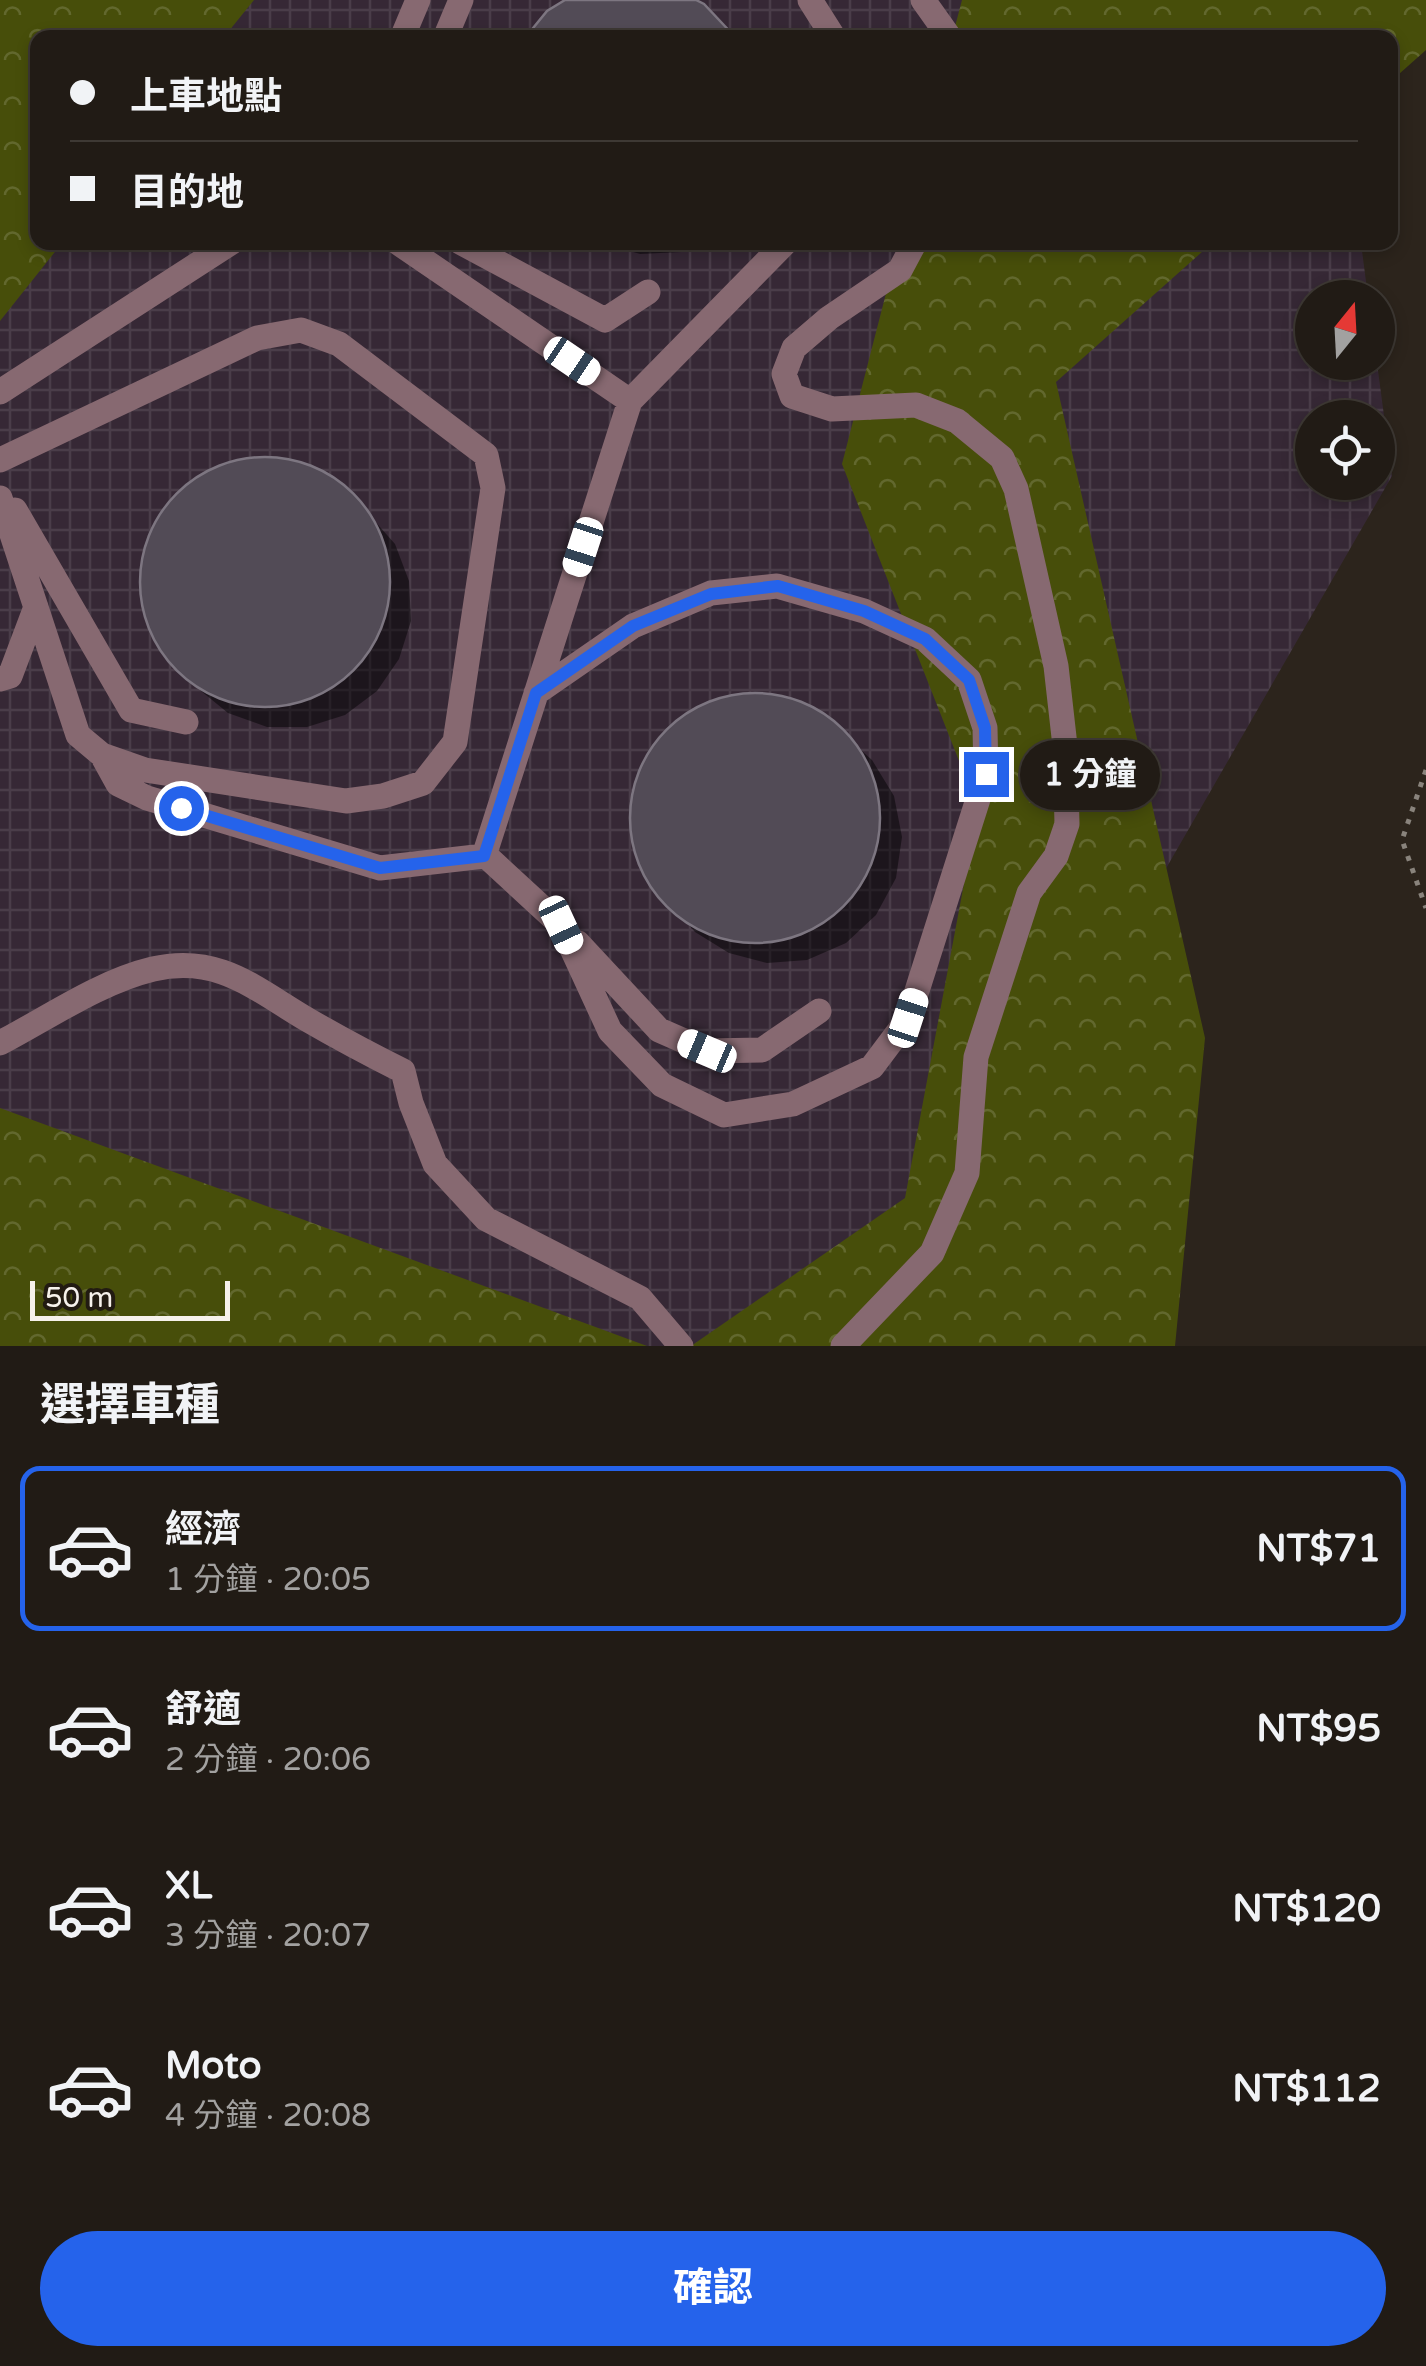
<!DOCTYPE html>
<html lang="zh-TW">
<meta charset="utf-8">
<style>
body{margin:0;font-family:"Varela Round","Noto Sans TC",sans-serif;background:#29241e;color:#f1f3f6;height:100vh;display:flex;flex-direction:column;font-size:38px;white-space:nowrap}
*{box-sizing:border-box;margin:0}
p{font-size:32px;color:#a2a1a0}
.icon{flex:none;width:55px;height:55px;fill:none;stroke:currentColor;stroke-width:2;stroke-linecap:round;stroke-linejoin:round}
.map{position:relative;height:1346px;overflow:hidden}
.side{display:flex;flex-direction:column;background:#211b15;flex:1}
.side>*{flex:none}
.hud{position:absolute;left:30px;top:30px;width:1368px;height:220px;border-radius:20px;box-shadow:0 5px 15px #0003,0 0 0 2px #3e3934;display:grid;align-content:center;height:220px;padding:0 40px;background:#211b15}
.needle{width:65px;rotate:18deg}
.tools{position:absolute;left:1295px;top:280px;display:grid;gap:20px}
.tools a{display:grid;place-items:center;width:100px;height:100px;border-radius:50%;background:#211b15;box-shadow:0 5px 15px #0003,0 0 0 2px #3e3934;font-size:50px}
.scale{position:absolute;left:30px;bottom:25px;width:200px;box-sizing:border-box;padding-left:10px;border:5px solid #f6f1eb;border-top:0;font-size:28px;line-height:35px;white-space:nowrap;color:#f6f1eb;-webkit-text-stroke:8px #221b12;paint-order:stroke}
.end{position:absolute;width:45px;height:45px;margin:-22px;border:12px solid #2563eb;background:#fff;box-shadow:0 0 0 5px #fff}
.from{border-radius:50%}
.bubble{position:absolute;height:70px;border-radius:35px;background:#211b15;box-shadow:0 5px 15px #0003,0 0 0 2px #3e3934;font-size:32px;font-weight:700;line-height:70px;text-align:center}
.car{position:absolute;width:30px;height:60px;margin:-30px -15px;border-radius:12px;box-shadow:0 0 8px 2px #0007;background:linear-gradient(#fff 24%,#345 0 40%,#fff 0 76%,#345 0 86%,#fff 0)}
.hud b{display:flex;align-items:center;gap:35px;height:95px;font-size:38px}
.hud b+b{border-top:2px solid #3e3934}
.hud i{width:25px;height:25px;background:#f1f3f6}
ul{padding:0;list-style:none}
li{display:flex;align-items:center;gap:30px;height:165px;margin:0 20px 15px;padding:0 20px;border:5px solid transparent;border-radius:20px}
li div{flex:1}
li b{display:block;font-size:38px}
li em{font-style:normal;font-weight:700}
li.active{border-color:#2563eb}
li>.icon{width:90px;height:90px;stroke-width:1.5}
h2{padding:0 40px;font-size:45px;line-height:120px}
.button{display:flex;gap:20px;margin-top:auto;padding:20px 40px}
.button a{flex:1;height:115px;border-radius:60px;background:#2563eb;color:#fff;font-size:40px;font-weight:700;line-height:115px;text-align:center}
.map>svg:first-child{display:block}
.industrial{fill:url(#industrial-grid);fill-rule:evenodd}
.forest{fill:url(#forest-crowns)}
.shadow{fill:#0007}
.building{fill:#524b56;stroke:#7d7681;stroke-width:2.5}
.lines{fill:none;stroke-linecap:round;stroke-linejoin:round}
.path{stroke:#89837c;stroke-width:5;stroke-dasharray:5 8;stroke-linecap:butt}
.minor{stroke:#876971;stroke-width:25}
.route{stroke:#2563eb;stroke-width:12}
</style>
<div class="map">
<svg width="1426" height="1346" viewBox="0 0 1426 1346">
<defs>
<pattern id="industrial-grid" width="8" height="8" patternUnits="userSpaceOnUse" patternTransform="scale(2.5)"><rect width="8" height="8" fill="#362835"/><path d="M0 4h8M4 0v8" fill="none" stroke="#4a3d49"/></pattern>
<pattern id="forest-crowns" width="20" height="18" patternUnits="userSpaceOnUse" patternTransform="scale(2.5)"><rect width="20" height="18" fill="#474e0a"/><path d="M2 6a3 3 0 1 1 6 0M12 15a3 3 0 1 1 6 0" fill="none" stroke="#62682e"/></pattern>
</defs>
<rect width="100%" height="100%" fill="#2c241c"/>
<!-- industrial -->
<path class="industrial" d="M0,0H1328L1333,37L38,38V242L1361,243L1368,297L1312,298V362L1377,363L1392,476L891,1346H0ZM1312,418H1378V482H1312Z"/>
<!-- forest -->
<path class="forest" d="M0,0H254L224,37L38,38V242L62,243L0,321Z
M962,0H1426V50L1390,82V38H952Z
M899,243H1212L1056,382L1205,1038L1175,1346H691L905,1198L978,809L842,464Z
M0,1108L647,1346H0Z"/>
<!-- shadow -->
<path class="shadow" d="M704,242L681,252L640,254L599,242Z
M276,459L315,469L348,491L395,544L409,581L411,621L399,659L377,691L345,715L307,727H267L228,713L195,686L172,664L150,628L141,588L146,546L165,508L195,479L234,463Z
M737,695L778,697L817,711L872,760L894,796L902,837L896,878L876,915L846,943L807,960L767,963L729,953L695,932L647,878L634,841L632,801L644,763L667,730L699,707Z"/>
<!-- building -->
<path class="building" d="M565,0H696L704,4L736,38H525L547,11Z
M140 582a125 125 0 1 1 250 0a125 125 0 1 1-250 0Z
M630 818a125 125 0 1 1 250 0a125 125 0 1 1-250 0Z"/>
<g class="lines">
<!-- path -->
<path class="path" d="M1426,770L1402,840L1426,908"/>
<!-- minor -->
<path class="minor" d="M810,0L834,38
M923,0L950,38
M402,38L418,0
M445,38L461,0
M460,242L605,320L648,292
M0,392L232,242
M630,401L786,242
M0,460L257,338L301,330L339,344L486,455L493,488L455,742L423,783L383,796L346,801L145,770L102,755L78,735L0,498
M15,510L131,710L186,722
M0,679L10,676L36,607
M102,755L118,784L147,798L380,868L484,856L630,401L397,242
M484,854L561,925L610,1031L662,1085L724,1115L793,1104L872,1067L908,1019L986,774L985,728L969,680L925,639L864,611L777,586L711,593L633,626L536,693
M578,943L659,1030L707,1051L762,1050L819,1011
M0,1043C48,1018 99,982 153,969C219,954 255,989 308,1020C339,1038 371,1055 403,1071L411,1103L435,1164L486,1219L640,1298L681,1346
M843,1346L932,1253L967,1173L976,1057L1029,893L1056,856L1067,824L1065,746L1056,666L1016,489L1002,458L957,421L916,405L832,409L792,396L784,374L794,348L829,318L900,270L915,242"/>
</g>
<g class="lines">
<!-- route -->
<path class="route" d="M181,808L380,868L484,856L536,693L633,626L711,594L778,586L864,611L925,639L969,680L985,728L986,774"/>
</g>
</svg>
<div class="tools">
<a><svg class="needle" viewBox="-14 -14 28 28"><path d="M0-13l5 13h-10z" fill="#e53935"/><path d="M0 13l5-13h-10z" fill="#a2a1a0"/></svg></a>
<a><svg class="icon" aria-label="locate" viewBox="0 0 24 24"><circle cx="12" cy="12" r="6"/><path d="M12 2v4M12 18v4M2 12h4M18 12h4"/></svg></a>
</div>
<div class="scale">50 m</div>
<i class="end from" style="left:181px;top:808px"></i>
<i class="end" style="left:986px;top:774px"></i>
<div class="bubble" style="left:1020px;top:740px;width:140px">1 分鐘</div>
<i class="car" style="left:572px;top:361px;rotate:124deg"></i>
<i class="car" style="left:583px;top:547px;rotate:198deg"></i>
<i class="car" style="left:561px;top:925px;rotate:155deg"></i>
<i class="car" style="left:908px;top:1018px;rotate:18deg"></i>
<i class="car" style="left:707px;top:1051px;rotate:293deg"></i>
<div class="hud">
<b><i class="from"></i>上車地點</b>
<b><i></i>目的地</b>
</div>
</div>
<section class="side">
<h2>選擇車種</h2>
<ul>
<li class="active"><svg class="icon" aria-label="car" viewBox="0 0 24 24"><path d="M5 17H2v-5l4-1 3-4h7l3 4 3 1v5h-3M9 17h6M6 11h13"/><circle cx="7" cy="17" r="2"/><circle cx="17" cy="17" r="2"/></svg><div><b>經濟</b><p>1 分鐘 · 20:05</p></div><em>NT$71</em></li>
<li><svg class="icon" aria-label="car" viewBox="0 0 24 24"><path d="M5 17H2v-5l4-1 3-4h7l3 4 3 1v5h-3M9 17h6M6 11h13"/><circle cx="7" cy="17" r="2"/><circle cx="17" cy="17" r="2"/></svg><div><b>舒適</b><p>2 分鐘 · 20:06</p></div><em>NT$95</em></li>
<li><svg class="icon" aria-label="car" viewBox="0 0 24 24"><path d="M5 17H2v-5l4-1 3-4h7l3 4 3 1v5h-3M9 17h6M6 11h13"/><circle cx="7" cy="17" r="2"/><circle cx="17" cy="17" r="2"/></svg><div><b>XL</b><p>3 分鐘 · 20:07</p></div><em>NT$120</em></li>
<li><svg class="icon" aria-label="car" viewBox="0 0 24 24"><path d="M5 17H2v-5l4-1 3-4h7l3 4 3 1v5h-3M9 17h6M6 11h13"/><circle cx="7" cy="17" r="2"/><circle cx="17" cy="17" r="2"/></svg><div><b>Moto</b><p>4 分鐘 · 20:08</p></div><em>NT$112</em></li>
</ul>
<div class="button"><a>確認</a></div>
</section>
